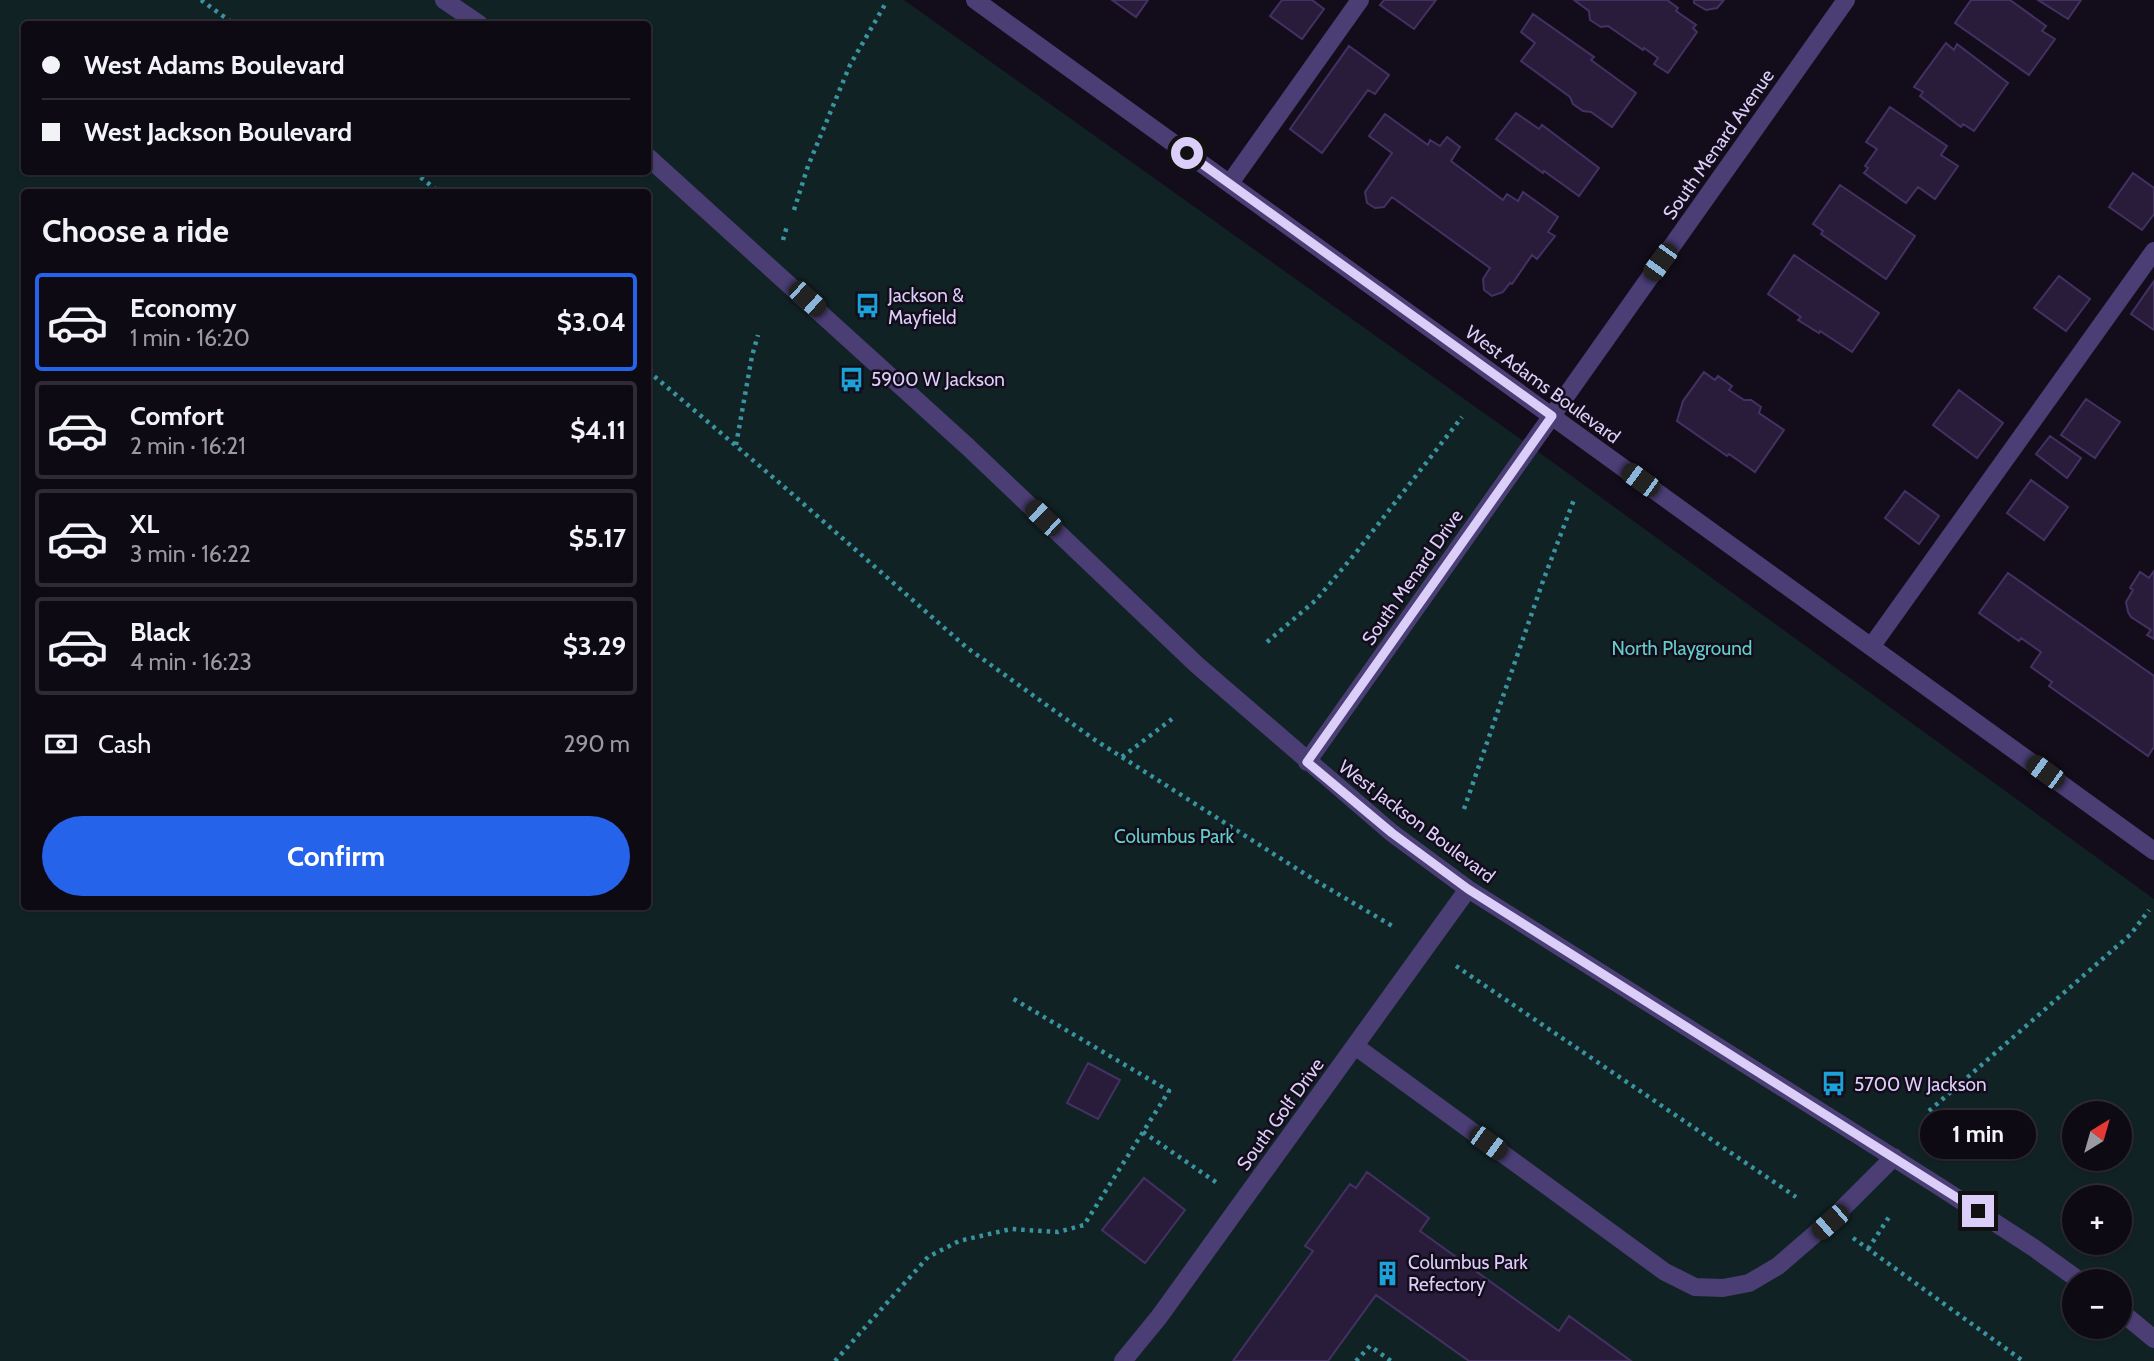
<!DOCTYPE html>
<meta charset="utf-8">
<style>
body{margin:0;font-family:Cabin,sans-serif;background:#17131d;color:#f1f3f6;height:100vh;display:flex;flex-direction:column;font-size:26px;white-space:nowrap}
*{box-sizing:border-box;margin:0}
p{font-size:23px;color:#9b9aa0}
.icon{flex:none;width:38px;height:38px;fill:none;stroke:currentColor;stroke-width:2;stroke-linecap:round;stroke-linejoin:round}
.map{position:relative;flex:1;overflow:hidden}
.side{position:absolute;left:21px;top:189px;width:630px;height:721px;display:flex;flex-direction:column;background:#0e0a14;border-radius:7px;box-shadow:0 2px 5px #0004,0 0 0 2px #2e2b34}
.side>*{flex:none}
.banner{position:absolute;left:21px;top:21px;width:630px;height:154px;border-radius:7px;box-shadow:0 2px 5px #0004,0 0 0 2px #2e2b34;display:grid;align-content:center;height:154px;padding:0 21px;background:#0e0a14}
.needle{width:46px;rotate:37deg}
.tools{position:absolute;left:2062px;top:1101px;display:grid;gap:14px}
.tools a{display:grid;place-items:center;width:70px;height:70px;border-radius:50%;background:#0e0a14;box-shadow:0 2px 5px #0004,0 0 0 2px #2e2b34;font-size:35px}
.end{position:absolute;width:32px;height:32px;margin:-16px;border:9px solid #dbcef9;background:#111;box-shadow:0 0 0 4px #111}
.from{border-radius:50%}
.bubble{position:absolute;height:49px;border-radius:24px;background:#0e0a14;box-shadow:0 2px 5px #0004,0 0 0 2px #2e2b34;font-size:23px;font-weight:800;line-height:49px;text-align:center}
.car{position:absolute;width:21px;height:42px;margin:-21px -10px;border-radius:9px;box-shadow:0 0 5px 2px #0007;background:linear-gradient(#222 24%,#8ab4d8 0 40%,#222 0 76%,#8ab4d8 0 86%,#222 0)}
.banner b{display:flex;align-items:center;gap:24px;height:66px;font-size:26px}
.banner b+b{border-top:2px solid #2e2b34}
.banner i{width:18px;height:18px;background:#f1f3f6}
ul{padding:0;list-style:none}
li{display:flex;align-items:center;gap:21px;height:98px;margin:0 14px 10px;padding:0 7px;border:4px solid #2e2b34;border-radius:7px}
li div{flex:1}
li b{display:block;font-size:26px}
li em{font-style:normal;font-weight:800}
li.current{border-color:#2563eb}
li>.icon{width:63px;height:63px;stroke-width:1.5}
h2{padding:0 21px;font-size:32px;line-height:84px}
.pay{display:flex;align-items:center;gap:18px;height:77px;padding:0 21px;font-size:26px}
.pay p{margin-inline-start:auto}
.action{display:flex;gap:14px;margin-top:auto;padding:14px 21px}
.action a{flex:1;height:80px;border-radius:42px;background:#2563eb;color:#fff;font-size:28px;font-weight:800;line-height:80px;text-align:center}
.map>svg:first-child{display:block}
.green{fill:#112225;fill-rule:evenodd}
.building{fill:#281c3a;stroke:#443163;stroke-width:2}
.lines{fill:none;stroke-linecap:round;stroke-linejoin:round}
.path{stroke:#3a93a0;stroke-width:4.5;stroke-dasharray:3.5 5;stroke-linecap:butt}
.minor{stroke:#4a3e75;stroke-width:18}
.route{stroke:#dbcef9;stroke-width:9}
.labels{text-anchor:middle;stroke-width:5;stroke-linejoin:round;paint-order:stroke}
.street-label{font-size:19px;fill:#dbcef9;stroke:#130d1b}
.poi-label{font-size:19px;fill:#dbcef9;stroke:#130d1b;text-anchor:start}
.park-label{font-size:19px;fill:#64cfc9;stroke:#130d1b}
</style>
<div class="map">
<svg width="2154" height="1361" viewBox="0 0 2154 1361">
<rect width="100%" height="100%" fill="#130d1b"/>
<!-- green -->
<path class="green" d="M0,0H904L1533,448L2154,899V1361H0ZM24,24H648V172H24ZM24,192H648V906H24ZM2074,1113H2119V1158H2074ZM2074,1197H2119V1242H2074ZM2074,1281H2119V1326H2074Z"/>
<!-- building -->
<path class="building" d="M1112,0H1148L1136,17Z
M1282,0H1312L1324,9L1302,39L1270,16Z
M1384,0H1436L1414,29L1380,5Z
M1574,0H1667L1678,8L1676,11L1696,25L1693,28L1697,32L1668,73L1654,64L1658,58L1644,48L1643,50L1608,26L1601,27L1590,20L1589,11Z
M1694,0H1724L1717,8L1706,10L1694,3Z
M1971,0H2010L2046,26L2042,31L2055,39L2029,75L1955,23Z
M2038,0H2081L2068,19Z
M1533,14L1594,57L1591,60L1636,93L1612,127L1591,112L1583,111L1573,104L1570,97L1521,61L1535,43L1521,32Z
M1946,43L1954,50L1957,44L2008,83L1974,131L1963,124L1961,127L1920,96L1923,92L1914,87Z
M1349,46L1389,75L1375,94L1368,90L1322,153L1290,129Z
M1890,107L1947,146L1941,155L1958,166L1935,199L1918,187L1906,203L1864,173L1868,168L1865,166L1877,149L1866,142Z
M1516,113L1539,129L1542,125L1599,168L1579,196L1544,171L1543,173L1496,139Z
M1385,114L1428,145L1430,140L1440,146L1447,137L1460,147L1451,161L1503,200L1507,194L1518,201L1523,192L1558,217L1548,232L1555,236L1537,259L1532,255L1512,284L1510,283L1503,292L1492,296L1484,290L1483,279L1490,268L1392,197L1384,207L1375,208L1367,203L1365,192L1392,153L1369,136Z
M2133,173L2154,188V214L2142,230L2109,207Z
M1840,185L1915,236L1886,279L1821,234L1823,231L1813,224Z
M1794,255L1879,313L1852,352L1820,331L1819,333L1798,320L1801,317L1768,294Z
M2059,276L2090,299L2066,331L2034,308Z
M2154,281V330L2131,314Z
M1704,372L1715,380L1718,376L1732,386L1729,390L1744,400H1751L1761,407L1759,413L1784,430L1755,472L1729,454L1727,456L1677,421L1683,401Z
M1959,390L2003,423L1977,458L1933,425Z
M2086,399L2120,422L2095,458L2061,435Z
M2050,436L2081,458L2067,478L2036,454Z
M2031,480L2068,507L2044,540L2007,513Z
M1905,491L1939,516L1919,544L1885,518Z
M2154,571V639L2147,635L2151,630L2131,617L2128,612L2126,602L2133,590L2130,588L2140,572L2149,578Z
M2008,573L2154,676V747L2148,756L2049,686L2052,682L2031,667L2041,652L2021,638L2019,641L1979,613Z
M1088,1063L1120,1080L1098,1119L1067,1103Z
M1367,1172L1429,1218L1420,1231L1559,1331L1569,1316L1631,1361H1469L1376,1295L1328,1361H1233L1313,1251L1305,1246L1350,1184L1356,1188Z
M1144,1178L1185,1210L1145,1263L1102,1230Z"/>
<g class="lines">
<!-- path -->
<path class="path" d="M201,0L234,24
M414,172L439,192
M794,210L808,166L850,65L887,1
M783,240L787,226
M648,371L782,485L966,647L1095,740L1316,881L1394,927
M736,445L752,356L758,335
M1267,642L1316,600L1354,555L1462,417
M1122,757L1172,719
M1464,809L1543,581L1575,497
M1456,966L1796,1197
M1929,1111L2131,934L2149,910
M1143,1132L1220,1185
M1853,1238L2023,1361
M1868,1249L1889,1217
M835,1361L928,1257L959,1241L1011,1229L1058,1232L1084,1225L1169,1091L1012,998
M1356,1361L1370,1346L1391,1361"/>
<!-- minor -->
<path class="minor" d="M444,0L479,24
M975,0L2154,851
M648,157L968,447L1197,665L1392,833L1468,889L1940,1187L2034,1248L2080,1281
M1230,183L1360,0
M1871,647L2154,251
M1307,762L1846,0
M1355,1046L1665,1272L1695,1287L1723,1288L1749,1283L1778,1266L1830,1221L1894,1157
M2119,1310L2154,1339
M1123,1361L1159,1317L1468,889"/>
</g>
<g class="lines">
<!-- route -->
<path class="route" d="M1187,153L1552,416L1307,762L1392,833L1468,889L1978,1211"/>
</g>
<!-- icons -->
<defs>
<symbol id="bus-bare" viewBox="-9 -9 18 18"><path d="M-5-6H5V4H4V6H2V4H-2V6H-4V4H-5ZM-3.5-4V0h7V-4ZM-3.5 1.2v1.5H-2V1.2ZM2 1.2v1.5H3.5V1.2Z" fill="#1aa2d9" stroke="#130d1b" stroke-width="2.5" paint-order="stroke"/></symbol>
<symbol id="building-bare" viewBox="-9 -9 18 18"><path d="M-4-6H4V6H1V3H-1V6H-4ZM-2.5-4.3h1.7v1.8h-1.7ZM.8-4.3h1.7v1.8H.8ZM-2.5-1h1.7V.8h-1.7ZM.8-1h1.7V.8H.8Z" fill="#1aa2d9" stroke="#130d1b" stroke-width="2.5" paint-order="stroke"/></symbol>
</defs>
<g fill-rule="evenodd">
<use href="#bus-bare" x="850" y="288" width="35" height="35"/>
<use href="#bus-bare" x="834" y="362" width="35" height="35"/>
<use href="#bus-bare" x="1816" y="1066" width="35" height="35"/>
<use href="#building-bare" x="1370" y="1256" width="35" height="35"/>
</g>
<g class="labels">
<!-- street labels -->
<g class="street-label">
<text transform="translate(1718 144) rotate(-55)" y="7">South Menard Avenue</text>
<text transform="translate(1543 384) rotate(36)" y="7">West Adams Boulevard</text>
<text transform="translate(1412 577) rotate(-55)" y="7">South Menard Drive</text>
<text transform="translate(1417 821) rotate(37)" y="7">West Jackson Boulevard</text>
<text transform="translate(1280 1114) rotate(-54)" y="7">South Golf Drive</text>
</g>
<!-- poi labels -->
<g class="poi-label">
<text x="888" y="302">Jackson &amp;<tspan x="888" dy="22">Mayfield</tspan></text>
<text x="871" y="386">5900 W Jackson</text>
<text x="1854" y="1091">5700 W Jackson</text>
<text x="1408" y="1269">Columbus Park<tspan x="1408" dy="22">Refectory</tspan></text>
</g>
<!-- park labels -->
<g class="park-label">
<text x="1682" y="655">North Playground</text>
<text x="1174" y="843">Columbus Park</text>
</g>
</g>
</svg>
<div class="tools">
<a><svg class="needle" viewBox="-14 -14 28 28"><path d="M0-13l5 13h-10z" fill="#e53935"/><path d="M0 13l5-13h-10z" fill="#9b9aa0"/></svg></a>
<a>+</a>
<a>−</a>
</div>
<i class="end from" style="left:1187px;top:153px"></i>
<i class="end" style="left:1978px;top:1211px"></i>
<div class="bubble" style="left:1920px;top:1110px;width:116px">1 min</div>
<i class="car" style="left:1660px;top:262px;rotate:216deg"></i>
<i class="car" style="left:807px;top:299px;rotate:132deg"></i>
<i class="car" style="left:1640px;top:480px;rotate:306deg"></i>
<i class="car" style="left:1043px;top:518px;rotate:314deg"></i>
<i class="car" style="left:2045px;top:772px;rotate:306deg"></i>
<i class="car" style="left:1488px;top:1143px;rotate:126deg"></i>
<i class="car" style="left:1830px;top:1222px;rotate:229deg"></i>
<div class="banner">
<b><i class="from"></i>West Adams Boulevard</b>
<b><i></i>West Jackson Boulevard</b>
</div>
<section class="side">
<h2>Choose a ride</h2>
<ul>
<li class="current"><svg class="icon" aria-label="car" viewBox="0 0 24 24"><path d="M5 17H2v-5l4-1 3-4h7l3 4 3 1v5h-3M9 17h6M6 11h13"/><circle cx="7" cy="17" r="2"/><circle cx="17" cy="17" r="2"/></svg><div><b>Economy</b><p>1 min · 16:20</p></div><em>$3.04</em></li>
<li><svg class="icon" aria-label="car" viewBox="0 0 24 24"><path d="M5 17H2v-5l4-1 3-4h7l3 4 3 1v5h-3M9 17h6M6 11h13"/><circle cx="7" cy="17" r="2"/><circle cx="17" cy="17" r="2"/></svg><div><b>Comfort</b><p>2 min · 16:21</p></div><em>$4.11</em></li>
<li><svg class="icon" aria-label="car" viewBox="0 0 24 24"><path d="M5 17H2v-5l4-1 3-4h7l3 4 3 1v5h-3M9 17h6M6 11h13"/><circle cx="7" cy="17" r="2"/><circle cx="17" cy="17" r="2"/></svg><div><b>XL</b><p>3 min · 16:22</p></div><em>$5.17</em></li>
<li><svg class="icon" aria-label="car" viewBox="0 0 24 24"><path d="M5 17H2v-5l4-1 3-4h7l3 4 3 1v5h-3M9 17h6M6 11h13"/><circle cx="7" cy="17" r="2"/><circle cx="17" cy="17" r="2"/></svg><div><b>Black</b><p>4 min · 16:23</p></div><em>$3.29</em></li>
</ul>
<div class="pay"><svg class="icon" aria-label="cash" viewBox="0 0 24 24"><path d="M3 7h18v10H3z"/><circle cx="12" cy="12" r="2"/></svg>Cash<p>290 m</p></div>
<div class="action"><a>Confirm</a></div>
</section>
</div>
